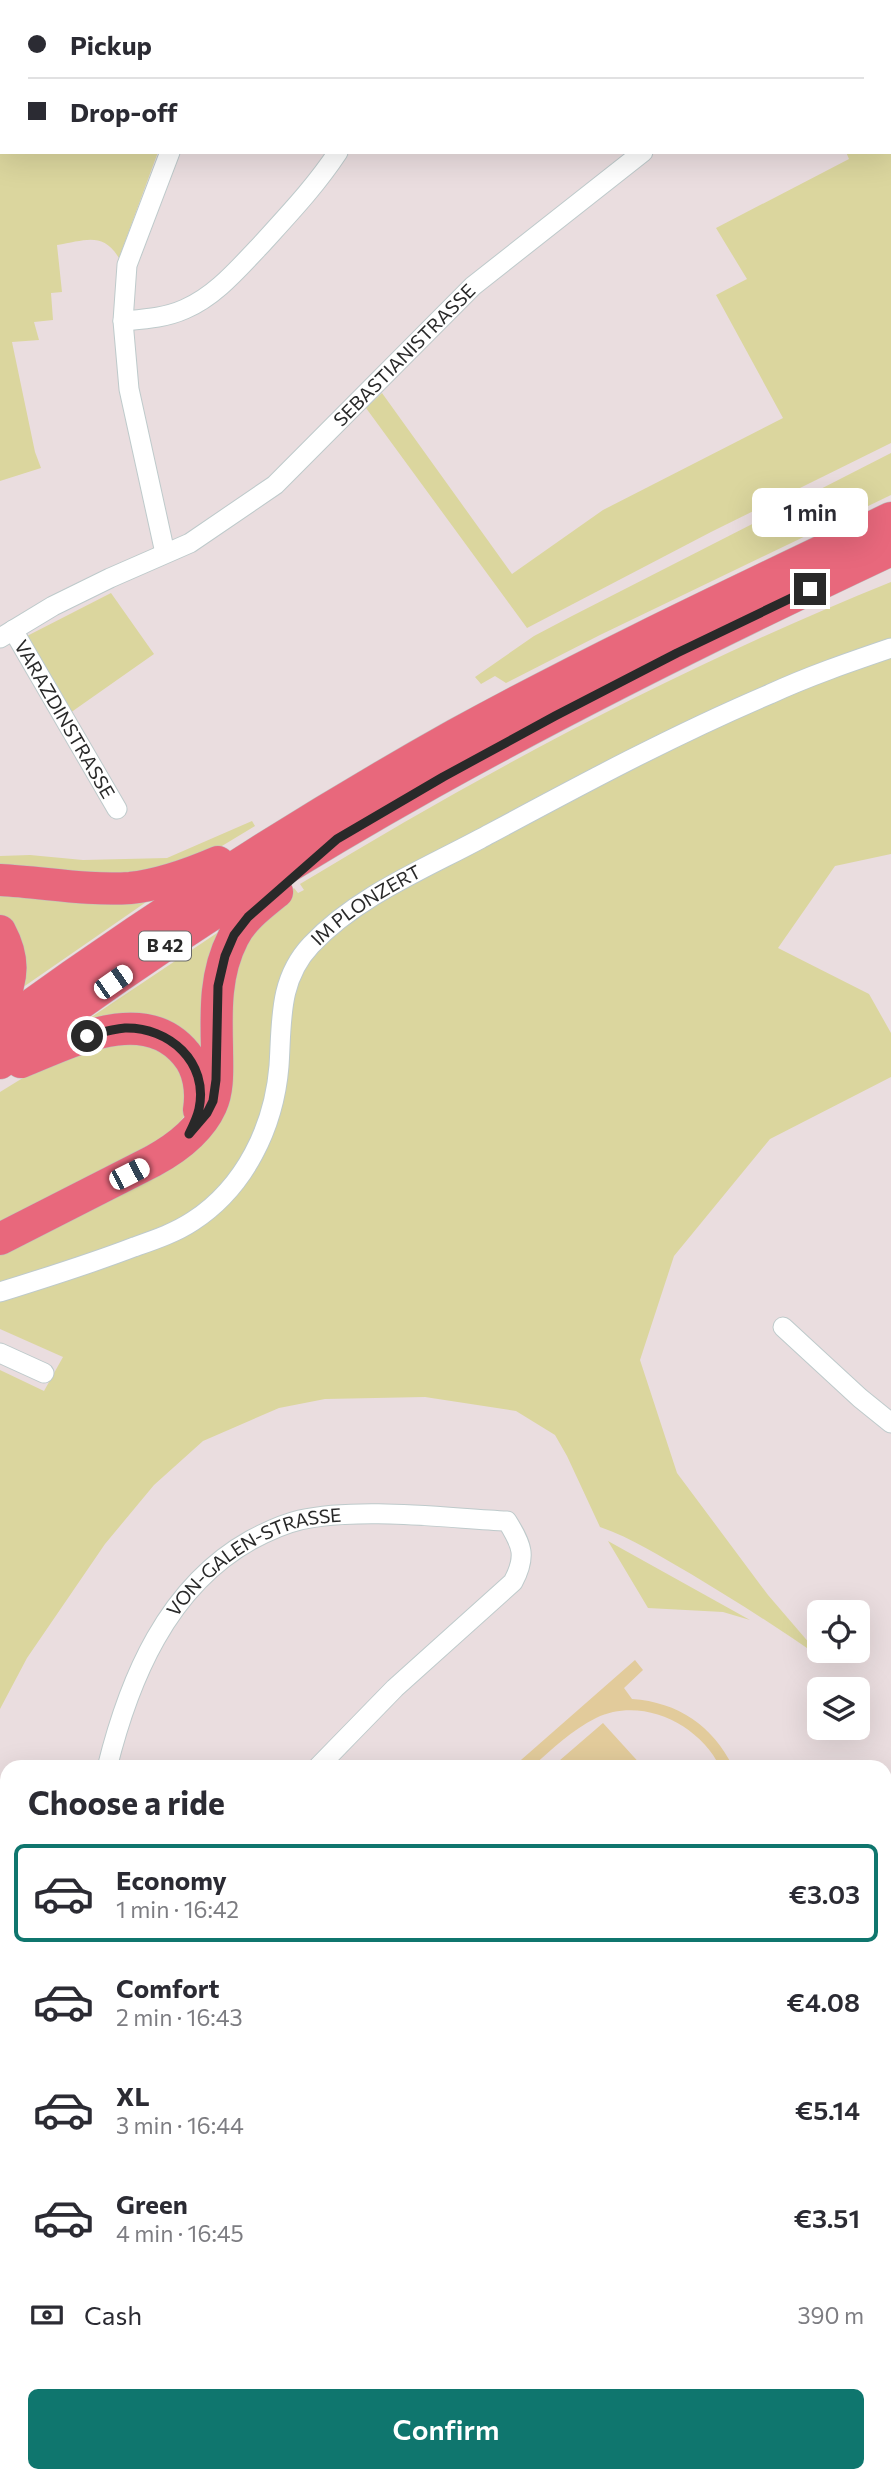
<!DOCTYPE html>
<meta charset="utf-8">
<style>
body{margin:0;font-family:Commissioner,sans-serif;background:#f7f7f7;color:#2b2b33;height:100vh;display:flex;flex-direction:column;font-size:26px;white-space:nowrap}
*{box-sizing:border-box;margin:0}
p{font-size:23px;color:#7c7c81}
.icon{flex:none;width:38px;height:38px;fill:none;stroke:currentColor;stroke-width:2;stroke-linecap:round;stroke-linejoin:round}
.map{position:relative;flex:1;overflow:hidden}
.details{position:absolute;left:0px;top:1760px;width:892px;height:723px;display:flex;flex-direction:column;background:#fff;border-radius:21px 21px 0 0;box-shadow:0 7px 28px #0002}
.details>*{flex:none}
.banner{position:absolute;left:0px;top:0px;width:892px;height:154px;box-shadow:0 7px 28px #0002;display:grid;align-content:center;height:154px;padding:0 28px;background:#fff}
.tools{position:absolute;left:807px;top:1600px;display:grid;gap:14px}
.tools a{display:grid;place-items:center;width:63px;height:63px;border-radius:10px;background:#fff;box-shadow:0 7px 28px #0002;font-size:35px}
.end{position:absolute;width:32px;height:32px;margin:-16px;border:9px solid #292929;background:#fff;box-shadow:0 0 0 4px #fff}
.from{border-radius:50%}
.bubble{position:absolute;height:49px;border-radius:10px;background:#fff;box-shadow:0 7px 28px #0002;font-size:23px;font-weight:600;line-height:49px;text-align:center}
.car{position:absolute;width:21px;height:42px;margin:-21px -10px;border-radius:9px;box-shadow:0 0 5px 2px #0007;background:linear-gradient(#fff 24%,#345 0 40%,#fff 0 76%,#345 0 86%,#fff 0)}
.banner b{display:flex;align-items:center;gap:24px;height:66px;font-size:26px}
.banner b+b{border-top:2px solid #e1e1e2}
.banner i{width:18px;height:18px;background:#2b2b33}
ul{padding:0;list-style:none}
li{display:flex;align-items:center;gap:21px;height:98px;margin:0 14px 10px;padding:0 14px;border:4px solid transparent;border-radius:10px}
li div{flex:1}
li b{display:block;font-size:26px}
li em{font-style:normal;font-weight:600}
li.on{border-color:#0f766e}
li>.icon{width:63px;height:63px;stroke-width:1.5}
h2{padding:0 28px;font-size:32px;line-height:84px}
.pay{display:flex;align-items:center;gap:18px;height:77px;padding:0 28px;font-size:26px}
.pay p{margin-inline-start:auto}
.button{display:flex;gap:14px;margin-top:auto;padding:14px 28px}
.button a{flex:1;height:80px;border-radius:10px;background:#0f766e;color:#fff;font-size:28px;font-weight:600;line-height:80px;text-align:center}
.map>svg:first-child{display:block}
.green{fill:#dbd69e}
.pitch{fill:#e2cb9b}
.lines{fill:none;stroke-linecap:round;stroke-linejoin:round}
.minor-casing{stroke:#becacb;stroke-width:21}
.tertiary-casing{stroke:#becacb;stroke-width:26}
.trunk-casing{stroke:#bfbfbf;stroke-width:33}
.minor{stroke:#fff;stroke-width:19}
.tertiary{stroke:#fff;stroke-width:24}
.trunk{stroke:#e8687c;stroke-width:32}
.route{stroke:#292929;stroke-width:9}
.labels{text-anchor:middle;stroke-width:7;stroke-linejoin:round;paint-order:stroke}
.shield{fill:#fff;stroke:#696969;stroke-width:2}
.shield-label{font-size:18px;font-weight:bold;fill:#292929}
.street-label{font-size:19px;fill:#292929;stroke:#fff}
</style>
<div class="map">
<svg width="891" height="2482" viewBox="0 0 891 2482">
<rect width="100%" height="100%" fill="#eadddf"/>
<!-- green -->
<path class="green" d="M0,0L185,2H2V152H158L119,258C102,231 85,241 57,245L62,292L51,293L53,320L34,322L39,340L12,342L35,452L41,468L0,481Z
M891,101V443L711,532L527,628L366,408L382,393L512,574L603,510L783,418L716,295L747,279L716,228L849,159L846,152H891Z
M891,453V495L600,635L506,683L495,676L481,684L475,677L534,636L572,616Z
M891,582V854L835,866L778,948L869,994L891,1033V1077L770,1139L674,1256L640,1360L677,1473L768,1595L823,1659C780,1629 736,1601 691,1574C661,1557 632,1538 600,1527L567,1456L555,1435L516,1411L425,1397L325,1399L279,1408L203,1441L154,1485L105,1544L27,1658L0,1709V1370L44,1391L63,1357L0,1329V1251L177,1159L226,976L271,905L294,888L298,893L304,890L300,884C489,769 685,665 891,582Z
M111,593L154,654L70,713L27,636Z
M252,821L255,826L212,852L134,877L0,870V856L30,855L83,860L167,858Z
M0,888L165,889L19,990L0,919Z
M223,929L202,1064L87,1020Z
M134,1036L181,1060L187,1112L168,1139L0,1226V1092L52,1060Z
M608,1541L750,1620L723,1612L648,1608Z
M0,2234L7,2238V2382L0,2385Z"/>
<!-- pitch -->
<path class="pitch" d="M635,1660L643,1670L624,1688L632,1699C678,1702 713,1726 733,1767H720C699,1724 642,1696 596,1718C572,1730 552,1749 532,1767H513Z
M603,1723L643,1767H552Z"/>
<g class="lines">
<defs>
<g id="minor">
<path d="M210,0V2"/>
<path d="M473,2L475,0"/>
<path d="M836,2L838,0"/>
<path d="M123,321C145,319 165,318 185,309C215,296 237,270 259,247C287,216 315,187 338,152"/>
<path d="M165,553L129,389L123,321L127,265L170,152"/>
<path id="s1" d="M13,630L117,809"/>
<path id="s2" d="M0,638L53,606L110,578L190,543L275,485L473,286L643,152"/>
<path id="s3" d="M0,1292C45,1278 90,1264 134,1247C154,1240 175,1233 193,1221C245,1187 274,1127 279,1066C282,1022 278,980 311,945C356,897 422,870 480,839C575,788 671,736 770,694C809,676 850,662 891,648"/>
<path d="M783,1327L860,1398L891,1423"/>
<path d="M0,1353L44,1373"/>
<path id="s4" d="M107,1768C129,1679 167,1587 251,1540C266,1532 283,1524 300,1520C360,1507 445,1518 507,1521C522,1545 527,1556 513,1582L395,1688L317,1768"/>
<path d="M0,2084L7,2070"/>
</g>
<path id="tertiary" d="M0,2210L7,2215
M41,2482L42,2476"/>
<path id="trunk" d="M0,880C42,882 87,891 130,888C160,885 190,874 218,862
M0,931C14,957 14,978 0,1005
M0,1027C146,921 298,823 455,735C597,657 745,588 891,518
M21,1062C69,1043 144,1002 186,1054C199,1069 202,1091 199,1110
M0,1063C273,854 581,696 891,550
M0,1239L153,1161C175,1149 200,1130 211,1106C219,1089 217,1067 217,1048C216,1010 215,973 233,938C242,919 261,905 277,892"/>
</defs>
<!-- minor casing -->
<use href="#minor" class="minor-casing"/>
<!-- tertiary casing -->
<use href="#tertiary" class="tertiary-casing"/>
<!-- trunk casing -->
<use href="#trunk" class="trunk-casing"/>
<!-- minor -->
<use href="#minor" class="minor"/>
<!-- tertiary -->
<use href="#tertiary" class="tertiary"/>
<!-- trunk -->
<use href="#trunk" class="trunk"/>
</g>
<g class="lines">
<!-- route -->
<path class="route" d="M87,1036C99,1033 112,1029 125,1028C169,1027 209,1062 199,1109C197,1118 193,1126 189,1134L207,1113L213,1101L216,1080L218,986L225,956L234,935L248,917L337,839L443,777L555,716L677,653L810,589"/>
</g>
<g class="labels">
<!-- shield labels -->
<rect class="shield" x="139" y="931.5" width="52" height="29" rx="5"/>
<g class="shield-label">
<text x="165" y="952">B 42</text>
</g>
<!-- street labels -->
<g class="street-label">
<text dy="7" stroke="none"><textPath href="#s2" startOffset="499">SEBASTIANISTRASSE</textPath></text>
<text dy="7" stroke="none"><textPath href="#s1" startOffset="103">VARAZDINSTRASSE</textPath></text>
<text dy="7" stroke="none"><textPath href="#s3" startOffset="586">IM PLONZERT</textPath></text>
<text dy="7" stroke="none"><textPath href="#s4" startOffset="270">VON-GALEN-STRASSE</textPath></text>
</g>
</g>
</svg>
<div class="tools">
<a><svg class="icon" aria-label="locate" viewBox="0 0 24 24"><circle cx="12" cy="12" r="6"/><path d="M12 2v4M12 18v4M2 12h4M18 12h4"/></svg></a>
<a><svg class="icon" aria-label="layers" viewBox="0 0 24 24"><path d="M12 4l9 5-9 5-9-5zM3 14l9 5 9-5"/></svg></a>
</div>
<i class="end from" style="left:87px;top:1036px"></i>
<i class="end" style="left:810px;top:589px"></i>
<div class="bubble" style="left:752px;top:488px;width:116px">1 min</div>
<i class="car" style="left:113px;top:982px;rotate:55deg"></i>
<i class="car" style="left:129px;top:1174px;rotate:63deg"></i>
<div class="banner">
<b><i class="from"></i>Pickup</b>
<b><i></i>Drop-off</b>
</div>
<section class="details">
<h2>Choose a ride</h2>
<ul>
<li class="on"><svg class="icon" aria-label="car" viewBox="0 0 24 24"><path d="M5 17H2v-5l4-1 3-4h7l3 4 3 1v5h-3M9 17h6M6 11h13"/><circle cx="7" cy="17" r="2"/><circle cx="17" cy="17" r="2"/></svg><div><b>Economy</b><p>1 min · 16:42</p></div><em>€3.03</em></li>
<li><svg class="icon" aria-label="car" viewBox="0 0 24 24"><path d="M5 17H2v-5l4-1 3-4h7l3 4 3 1v5h-3M9 17h6M6 11h13"/><circle cx="7" cy="17" r="2"/><circle cx="17" cy="17" r="2"/></svg><div><b>Comfort</b><p>2 min · 16:43</p></div><em>€4.08</em></li>
<li><svg class="icon" aria-label="car" viewBox="0 0 24 24"><path d="M5 17H2v-5l4-1 3-4h7l3 4 3 1v5h-3M9 17h6M6 11h13"/><circle cx="7" cy="17" r="2"/><circle cx="17" cy="17" r="2"/></svg><div><b>XL</b><p>3 min · 16:44</p></div><em>€5.14</em></li>
<li><svg class="icon" aria-label="car" viewBox="0 0 24 24"><path d="M5 17H2v-5l4-1 3-4h7l3 4 3 1v5h-3M9 17h6M6 11h13"/><circle cx="7" cy="17" r="2"/><circle cx="17" cy="17" r="2"/></svg><div><b>Green</b><p>4 min · 16:45</p></div><em>€3.51</em></li>
</ul>
<div class="pay"><svg class="icon" aria-label="cash" viewBox="0 0 24 24"><path d="M3 7h18v10H3z"/><circle cx="12" cy="12" r="2"/></svg>Cash<p>390 m</p></div>
<div class="button"><a>Confirm</a></div>
</section>
</div>
